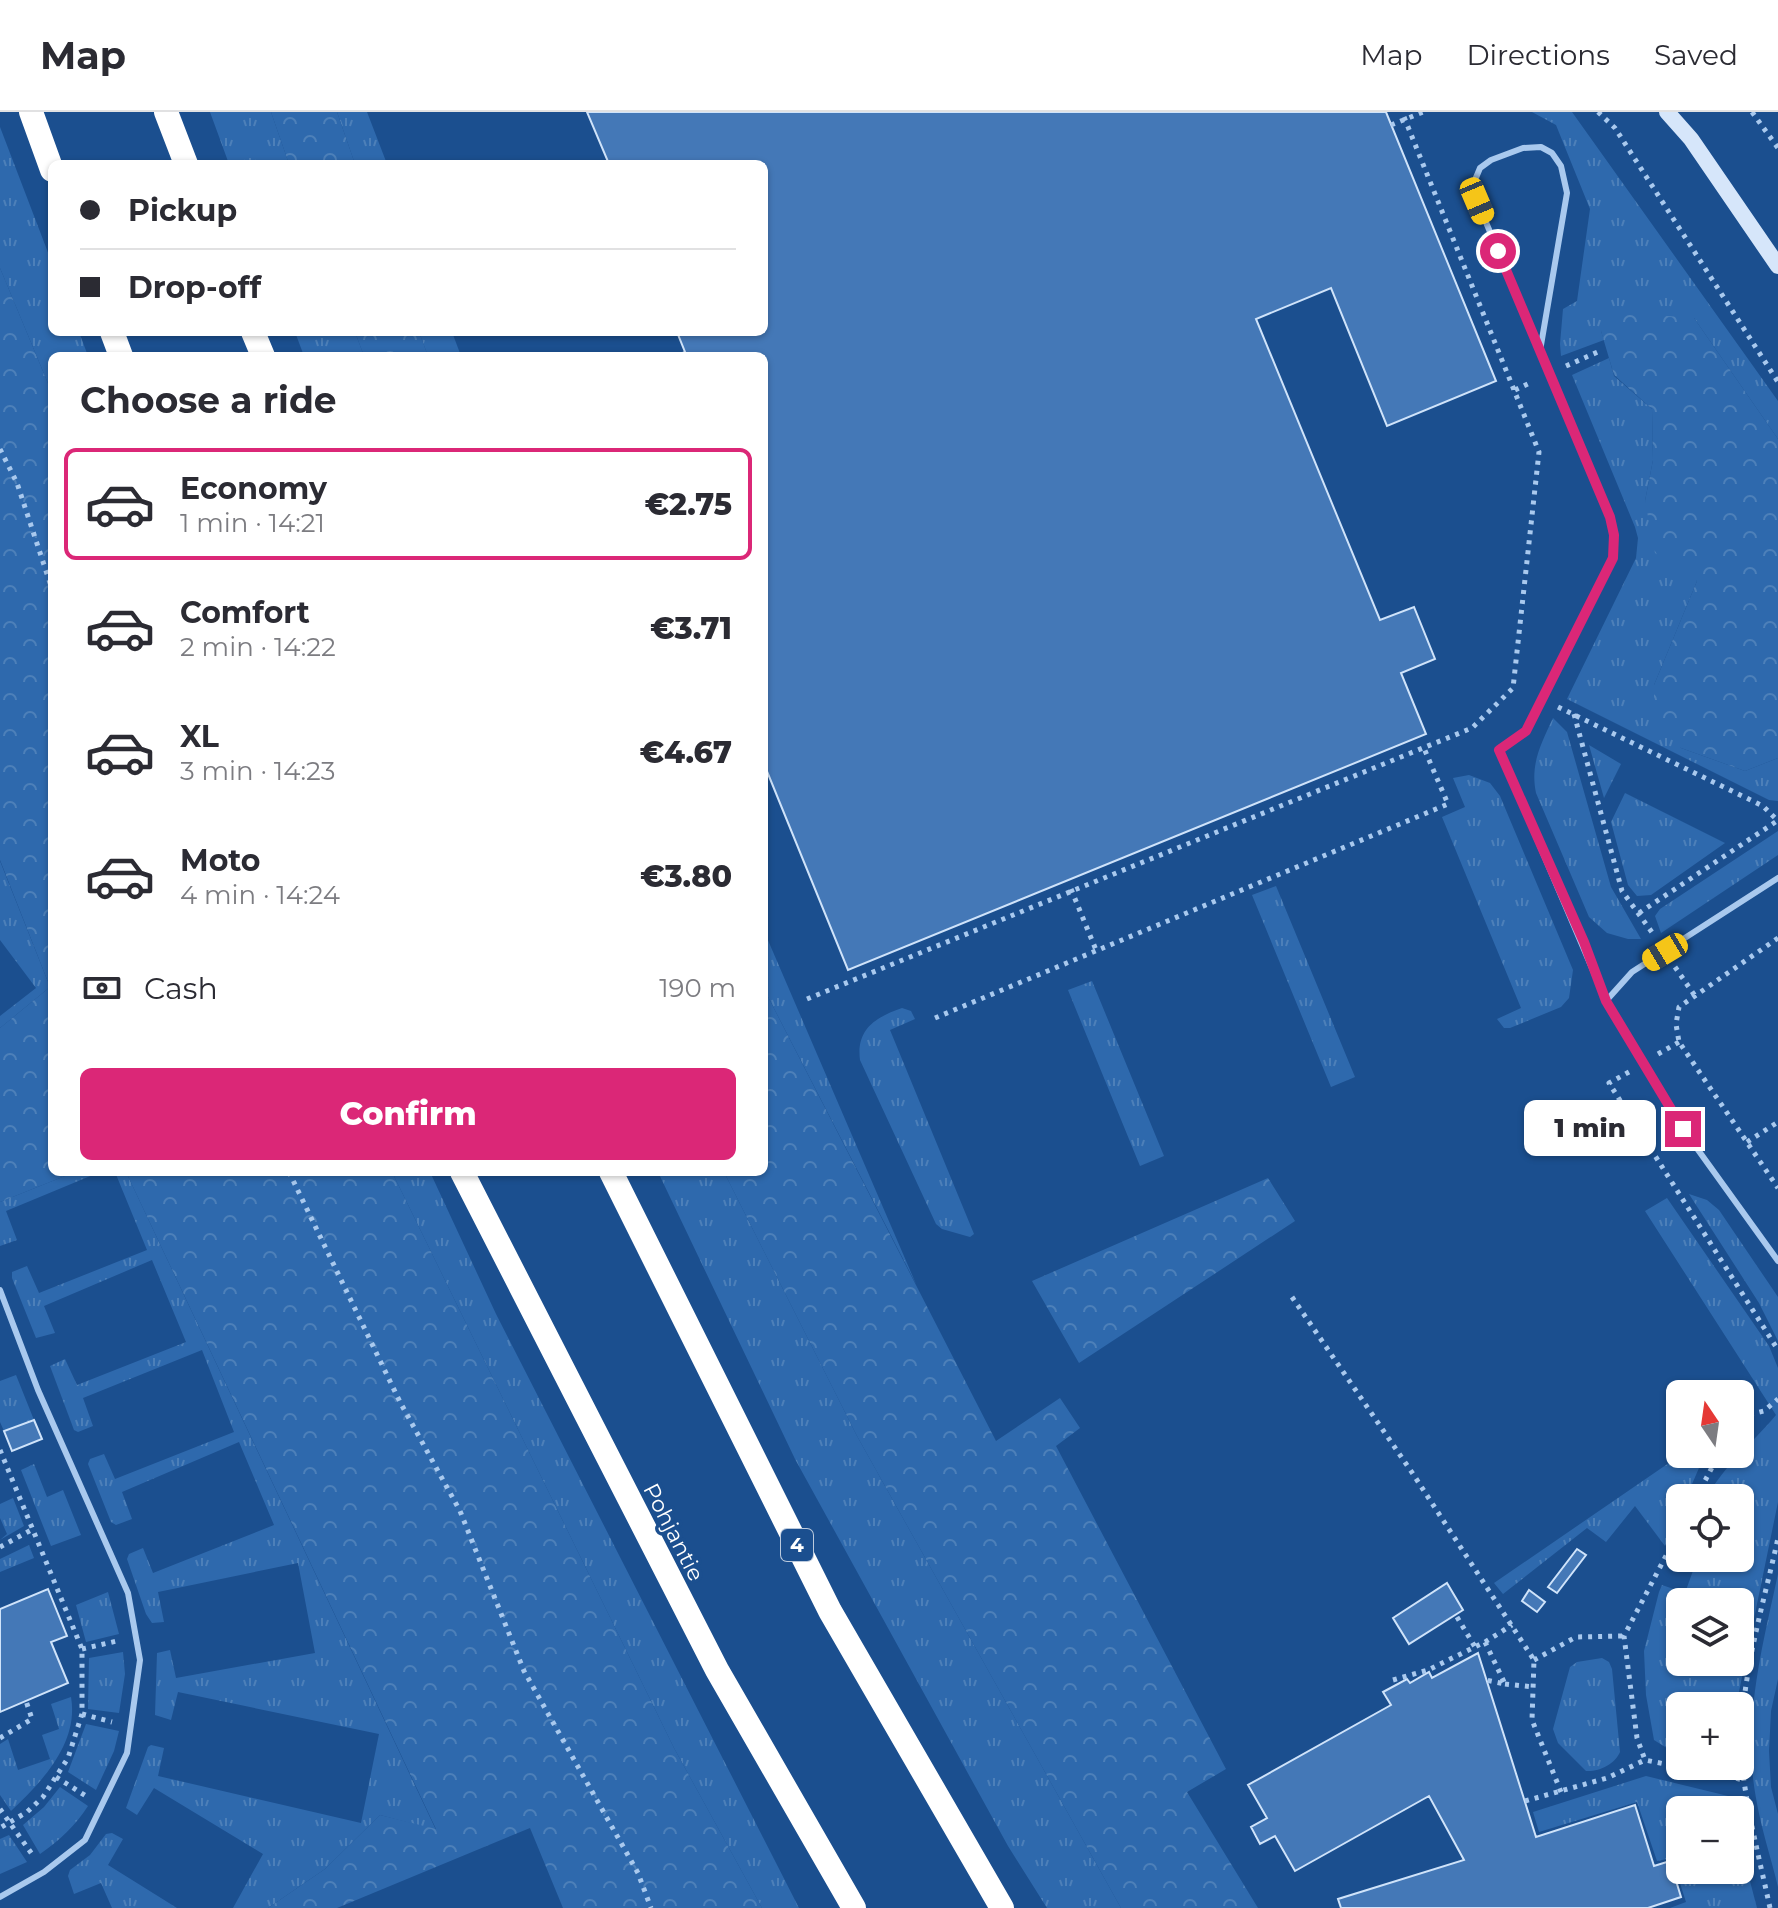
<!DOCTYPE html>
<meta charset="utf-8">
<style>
body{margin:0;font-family:Montserrat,sans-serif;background:#f2f2f3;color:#2b2b33;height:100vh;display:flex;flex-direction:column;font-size:30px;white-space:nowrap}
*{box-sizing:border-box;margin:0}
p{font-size:26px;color:#7c7c81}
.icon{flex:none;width:44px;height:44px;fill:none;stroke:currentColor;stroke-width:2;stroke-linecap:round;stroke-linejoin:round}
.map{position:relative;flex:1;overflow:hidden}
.drawer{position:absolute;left:48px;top:240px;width:720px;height:824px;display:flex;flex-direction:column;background:#fff;border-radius:12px;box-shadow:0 2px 6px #0004}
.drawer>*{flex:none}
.top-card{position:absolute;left:48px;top:48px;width:720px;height:176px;border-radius:12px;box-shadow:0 2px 6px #0004;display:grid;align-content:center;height:176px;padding:0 32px;background:#fff}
.needle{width:52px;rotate:347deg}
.controls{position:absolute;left:1666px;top:1268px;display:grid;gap:16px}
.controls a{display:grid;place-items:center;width:88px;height:88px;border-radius:12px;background:#fff;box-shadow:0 2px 6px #0004;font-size:40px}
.end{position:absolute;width:36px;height:36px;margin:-18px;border:10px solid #db2777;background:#fff;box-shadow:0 0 0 4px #fff}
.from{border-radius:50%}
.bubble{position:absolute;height:56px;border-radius:12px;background:#fff;box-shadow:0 2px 6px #0004;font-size:26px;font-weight:800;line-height:56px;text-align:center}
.car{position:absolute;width:24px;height:48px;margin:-24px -12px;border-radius:10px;box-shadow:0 0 6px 2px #0007;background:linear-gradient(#f5c518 24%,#345 0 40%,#f5c518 0 76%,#345 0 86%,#f5c518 0)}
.top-card b{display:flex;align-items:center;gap:28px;height:76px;font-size:30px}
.top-card b+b{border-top:2px solid #e1e1e2}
.top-card i{width:20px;height:20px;background:#2b2b33}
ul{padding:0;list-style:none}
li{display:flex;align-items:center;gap:24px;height:112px;margin:0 16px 12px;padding:0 16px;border:4px solid transparent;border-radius:12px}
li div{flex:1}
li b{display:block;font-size:30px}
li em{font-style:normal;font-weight:800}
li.selected{border-color:#db2777}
li>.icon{width:72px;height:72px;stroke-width:1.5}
h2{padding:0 32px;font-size:36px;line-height:96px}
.pay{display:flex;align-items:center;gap:20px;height:88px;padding:0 32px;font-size:30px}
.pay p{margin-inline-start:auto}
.button{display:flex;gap:16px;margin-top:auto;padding:16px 32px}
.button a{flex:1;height:92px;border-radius:12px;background:#db2777;color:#fff;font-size:32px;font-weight:800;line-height:92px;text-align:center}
header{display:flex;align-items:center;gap:48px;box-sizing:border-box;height:112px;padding:0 40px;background:#fff;border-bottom:2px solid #e1e1e2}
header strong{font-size:38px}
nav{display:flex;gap:44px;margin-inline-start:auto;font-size:28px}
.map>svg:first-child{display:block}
.grass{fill:url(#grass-tufts);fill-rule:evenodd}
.forest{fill:url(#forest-crowns)}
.building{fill:#4478b7;stroke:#cfe3fa;stroke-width:2}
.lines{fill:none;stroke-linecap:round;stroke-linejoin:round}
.path{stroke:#a9c9ee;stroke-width:5;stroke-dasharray:4 6;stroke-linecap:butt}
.lane{stroke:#a9c9ee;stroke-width:6}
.secondary{stroke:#d6e6fa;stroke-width:16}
.highway{stroke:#fff;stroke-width:24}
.route{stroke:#db2777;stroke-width:10}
.labels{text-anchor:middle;stroke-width:7;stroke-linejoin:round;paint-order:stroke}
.shield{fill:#1b4f8f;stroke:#bbcadd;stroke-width:2}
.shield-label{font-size:20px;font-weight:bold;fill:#fff}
.street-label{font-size:22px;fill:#fff;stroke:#1b4f8f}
</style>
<header>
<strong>Map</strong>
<nav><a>Map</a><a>Directions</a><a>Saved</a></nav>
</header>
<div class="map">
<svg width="1778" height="1796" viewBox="0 0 1778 1796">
<defs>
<pattern id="grass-tufts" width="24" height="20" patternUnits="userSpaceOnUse" patternTransform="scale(2)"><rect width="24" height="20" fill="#2e69ad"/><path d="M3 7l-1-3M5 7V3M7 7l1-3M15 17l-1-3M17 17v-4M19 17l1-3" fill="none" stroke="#4d80b9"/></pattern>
<pattern id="forest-crowns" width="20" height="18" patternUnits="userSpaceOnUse" patternTransform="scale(2)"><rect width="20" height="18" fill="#2e69ad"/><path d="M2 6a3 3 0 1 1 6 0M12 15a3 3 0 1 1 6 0" fill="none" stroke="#4d80b9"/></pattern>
</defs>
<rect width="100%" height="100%" fill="#1b4f8f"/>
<!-- grass -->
<path class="grass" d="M210,0H271L289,52H229Z
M337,0H367L387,52H355Z
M1532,0H1572L1778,289V327L1694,206L1601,219L1604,228L1561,244L1560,232L1563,197L1577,189L1590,97L1556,13Z
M0,15L52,151V220H79L88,244H52V281L0,156Z
M295,220H355L364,244H304Z
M419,220H452L461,244H428Z
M1609,246L1614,264L1652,297L1653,348L1645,389L1697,469L1654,573L1681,636L1745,659L1778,646V689L1769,688L1567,587L1636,446L1638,426L1635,415L1572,263Z
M1553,606L1567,620L1611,775L1641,827H1628L1607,821L1589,805L1536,681C1530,652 1541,632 1553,606Z
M1589,633L1621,652L1604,686Z
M1469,663L1490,671L1500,684L1573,858L1569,886L1561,895L1510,916H1504L1497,907L1521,896L1442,705L1465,695L1453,666Z
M1625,681L1725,731L1651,783L1637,784L1628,773L1611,710Z
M1778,719V743L1661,821L1655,804L1660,797Z
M0,749L50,875L0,916V904L36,876L0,828Z
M1276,774L1355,965L1331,975L1252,783Z
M764,819L916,1172L764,877Z
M1092,869L1164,1044L1140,1054L1068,878Z
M902,896L911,899L915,907L890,918L974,1122L970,1125L942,1117L936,1112L860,948C856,917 876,905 902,896Z
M75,1060H100L6,1099L17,1128L0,1134V1090Z
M115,1060H126L436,1718L380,1703L325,1757L268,1796H233L263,1742L154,1676L137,1703L126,1696L148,1635L151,1633L164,1636L158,1664L361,1711L379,1622L178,1580L171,1608L155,1603L157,1541L170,1538L176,1566L315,1541L298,1451L158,1480L164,1510L152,1511L146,1502L127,1447L129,1442L143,1436L153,1461L274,1413L239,1330L122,1380L132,1407L116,1413L111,1410L88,1352L90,1347L104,1342L115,1367L234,1320L202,1238L83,1286L93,1314L78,1320L74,1318L50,1254L65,1247L77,1273L186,1230L152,1148L44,1194L55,1221L36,1226L12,1166V1160L27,1154L39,1181L147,1138Z
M392,1060H430L496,1202L799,1796H762L674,1636Z
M658,1060H724L857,1324L1121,1796H1047L1008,1734L795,1347Z
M1689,1082L1707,1088L1719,1098L1778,1185V1229L1759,1191Z
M1667,1086L1769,1234L1778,1256V1390L1736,1594H1680V1640L1670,1638L1654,1628L1646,1583L1644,1539L1659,1480L1662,1473L1685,1481L1694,1456L1672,1447L1680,1432V1446H1740V1386H1706C1727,1350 1750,1334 1776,1303L1645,1099ZM1680,1490H1740V1550H1680Z
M16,1263L34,1308L4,1319L0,1310V1269Z
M1682,1342H1705L1686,1386H1680V1399L1665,1434L1635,1394L1606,1430L1587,1416L1503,1482L1494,1471Z
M34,1352L47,1385L63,1378L81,1423L51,1434L21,1358Z
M13,1386L24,1414L0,1428L7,1422L0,1406V1392Z
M29,1433L34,1446L0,1460V1447Z
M1778,1462V1567L1771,1599L1769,1639L1771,1675L1778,1702V1775C1771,1746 1761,1716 1756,1686C1742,1611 1762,1536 1778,1462Z
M108,1480L119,1522L86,1530L76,1493Z
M123,1540L125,1562L119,1601L88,1597L89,1546Z
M1602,1546L1609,1550L1612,1557L1620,1640C1615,1652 1599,1660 1586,1659L1558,1631L1553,1617L1570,1555L1577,1550Z
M71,1585C79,1631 42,1670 11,1699L0,1683V1632L8,1627L18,1658L50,1647L42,1623L59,1617L51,1592Z
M86,1612L119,1619L114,1639L96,1678L68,1660Z
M1646,1664L1728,1684L1731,1698H1680V1758H1740V1731L1757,1796H1670L1686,1790L1672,1746L1657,1749L1637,1690L1539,1720L1533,1700Z
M60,1675L88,1694C75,1714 60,1728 40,1742L23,1713L44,1695Z
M112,1721L123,1727L108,1753L177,1796H112L101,1771L74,1782L68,1764L70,1758L90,1743L106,1722Z
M9,1723L27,1750L0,1762V1727Z"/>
<!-- forest -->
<path class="forest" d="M271,0H337L355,52H289Z
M0,156L52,281V1060H75L0,1090V916L50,875L0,748Z
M1614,200L1694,206L1778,327V646L1745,659L1681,636L1654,606V573L1697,469L1655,441L1645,389L1653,348L1652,297L1614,263L1601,219Z
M355,220H419L428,244H364Z
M764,877L996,1329L1060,1286L1080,1316L1056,1334L1226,1657L1187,1680L1258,1796H1121L857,1324L724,1060H764Z
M126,1060H392L674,1636L762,1796H563L530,1716L337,1796H268L325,1757L380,1703L436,1717Z
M1268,1066L1295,1109L1079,1251L1032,1169Z"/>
<!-- building -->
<path class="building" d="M587,0H1386L1496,269L1387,314L1331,176L1256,207L1380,508L1414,495L1435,547L1401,561L1426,622L848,858L764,652V244H676L685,240L677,220H764V52H609Z
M34,1308L42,1327L12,1339L4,1319Z
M1577,1437L1586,1443L1557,1481L1548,1475Z
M1447,1471L1463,1498L1409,1532L1393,1506Z
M48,1477L67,1524L51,1530L68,1571L0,1600V1497Z
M1529,1478L1545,1490L1537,1500L1522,1489Z
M1478,1541L1536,1725L1635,1693L1654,1754L1670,1749L1681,1785L1648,1796H1341L1338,1787L1464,1748L1429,1684L1295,1759L1275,1724L1260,1732L1251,1715L1267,1706L1248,1673L1391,1593L1383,1580L1407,1567L1410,1571L1429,1560L1432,1566Z"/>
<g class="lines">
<!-- path -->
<path class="path" d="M1598,0L1615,16L1778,270
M1752,0L1778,36
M1391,13L1423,0
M1566,254L1600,239
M1515,278L1532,270
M0,337L17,371L52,477
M1558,595L1763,694L1778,709
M1574,602L1622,779L1654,823
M1071,777L1096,838
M1639,801L1777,709
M1778,826L1679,895L1676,912L1679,930L1778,1076
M1675,855L1695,884
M807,887L1472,616L1513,576L1539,340L1402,0
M935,906L1448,692L1423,634
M1658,942L1679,930
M1629,960L1609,971L1778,1238
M1747,1030L1778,1010
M289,1060L400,1290L460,1399L524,1559L638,1761L651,1796
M1292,1185L1413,1362L1534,1548L1532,1608L1561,1680
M1740,1305L1764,1299L1778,1287
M0,1338L82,1537V1602L68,1646L43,1685L27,1700L0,1716
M1696,1386L1719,1342
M1680,1417L1624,1524L1637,1626L1645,1648L1744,1668
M0,1435L33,1417
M1457,1505L1475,1535
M1485,1530L1512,1513
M82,1537L117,1529
M1534,1548L1576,1525L1624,1524
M1393,1568L1428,1558L1485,1530L1505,1572L1486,1568
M1505,1572L1534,1575
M82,1602L112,1610
M0,1626L32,1607L26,1589
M56,1665L86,1684
M1525,1689L1607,1666L1645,1648
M0,1697L34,1745
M1770,1796C1761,1754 1750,1711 1744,1669C1733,1588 1761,1504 1778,1426"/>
<!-- lane -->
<path class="lane" d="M1540,239L1567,81L1561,54L1552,41L1541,35L1523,36L1491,48L1480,56L1475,68L1477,89L1610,405L1614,423L1613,446L1526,619L1499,638L1606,889L1683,1017L1778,1149
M1606,889L1632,860L1778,766
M0,1178L38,1278L128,1481L140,1548L127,1641L85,1728L44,1760L0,1785"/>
<!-- secondary -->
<path class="secondary" d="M1667,0L1691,27L1778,154"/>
<!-- highway -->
<path class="highway" d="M31,0L52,58
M166,0L186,52
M112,220L121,244
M253,220L263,244
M462,1060L717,1558L854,1796
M611,1060L830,1499L1002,1796"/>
</g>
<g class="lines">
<!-- route -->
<path class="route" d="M1498,139L1610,405L1614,423L1613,446L1526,619L1499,638L1584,830L1606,889L1683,1017"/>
</g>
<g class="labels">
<!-- shield labels -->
<rect class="shield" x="781" y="1417" width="32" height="32" rx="6"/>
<g class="shield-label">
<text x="797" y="1440">4</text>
</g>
<!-- street labels -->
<g class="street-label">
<text transform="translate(674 1420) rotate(63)" y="8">Pohjantie</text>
</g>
</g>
</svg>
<div class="controls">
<a><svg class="needle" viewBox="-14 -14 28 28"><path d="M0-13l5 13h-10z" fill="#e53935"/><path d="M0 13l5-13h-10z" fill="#7c7c81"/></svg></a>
<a><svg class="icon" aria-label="locate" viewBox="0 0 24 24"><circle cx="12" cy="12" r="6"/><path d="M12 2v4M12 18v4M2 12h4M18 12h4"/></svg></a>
<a><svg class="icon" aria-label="layers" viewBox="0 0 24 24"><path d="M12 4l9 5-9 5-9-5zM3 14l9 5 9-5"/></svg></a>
<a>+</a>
<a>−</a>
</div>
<i class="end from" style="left:1498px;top:139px"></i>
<i class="end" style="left:1683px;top:1017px"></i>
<div class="bubble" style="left:1524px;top:988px;width:132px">1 min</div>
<i class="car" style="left:1477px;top:89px;rotate:157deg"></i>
<i class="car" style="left:1665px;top:840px;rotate:239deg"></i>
<div class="top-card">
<b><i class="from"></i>Pickup</b>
<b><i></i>Drop-off</b>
</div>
<section class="drawer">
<h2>Choose a ride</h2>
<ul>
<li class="selected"><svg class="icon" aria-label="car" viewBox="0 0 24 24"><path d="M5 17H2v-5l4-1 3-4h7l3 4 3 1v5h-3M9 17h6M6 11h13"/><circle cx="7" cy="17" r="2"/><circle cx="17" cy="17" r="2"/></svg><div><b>Economy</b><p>1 min · 14:21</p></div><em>€2.75</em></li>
<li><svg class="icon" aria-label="car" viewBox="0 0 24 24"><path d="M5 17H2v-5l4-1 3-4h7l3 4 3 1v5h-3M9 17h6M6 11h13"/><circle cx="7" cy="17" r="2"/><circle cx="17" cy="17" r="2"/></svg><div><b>Comfort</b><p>2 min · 14:22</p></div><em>€3.71</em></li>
<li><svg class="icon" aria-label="car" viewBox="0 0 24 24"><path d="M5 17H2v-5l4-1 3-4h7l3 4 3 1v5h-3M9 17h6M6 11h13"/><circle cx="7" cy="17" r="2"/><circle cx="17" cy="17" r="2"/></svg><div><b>XL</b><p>3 min · 14:23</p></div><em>€4.67</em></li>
<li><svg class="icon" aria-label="car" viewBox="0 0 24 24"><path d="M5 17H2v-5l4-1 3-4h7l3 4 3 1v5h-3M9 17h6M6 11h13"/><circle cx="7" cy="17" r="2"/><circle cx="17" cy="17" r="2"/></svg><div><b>Moto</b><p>4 min · 14:24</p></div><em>€3.80</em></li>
</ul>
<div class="pay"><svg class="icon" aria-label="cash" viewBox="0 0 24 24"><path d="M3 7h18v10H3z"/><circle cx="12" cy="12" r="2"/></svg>Cash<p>190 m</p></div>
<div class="button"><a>Confirm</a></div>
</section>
</div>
